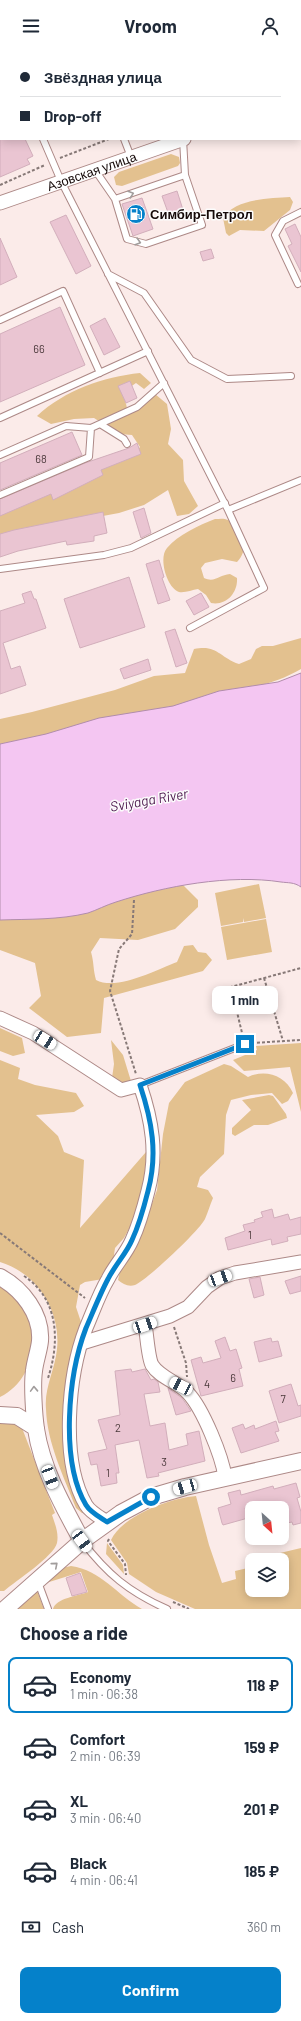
<!DOCTYPE html>
<meta charset="utf-8">
<style>
body{margin:0;font-family:Barlow,sans-serif;background:#f6f6f7;color:#1f2937;height:100vh;display:flex;flex-direction:column;font-size:15px;white-space:nowrap}
*{box-sizing:border-box;margin:0}
p{font-size:13px;color:#747a83}
.icon{flex:none;width:22px;height:22px;fill:none;stroke:currentColor;stroke-width:2;stroke-linecap:round;stroke-linejoin:round}
.map{position:relative;height:1557px;overflow:hidden}
.panel{display:flex;flex-direction:column;background:#fff;flex:1}
.panel>*{flex:none}
.banner{position:absolute;left:0px;top:0px;width:301px;height:88px;box-shadow:0 2px 10px #0003;display:grid;align-content:center;height:88px;padding:0 20px;background:#fff}
.needle{width:26px;rotate:153deg}
.fabs{position:absolute;left:245px;top:1449px;display:grid;gap:8px}
.fabs a{display:grid;place-items:center;width:44px;height:44px;border-radius:8px;background:#fff;box-shadow:0 2px 10px #0003;font-size:20px}
.end{position:absolute;width:18px;height:18px;margin:-9px;border:5px solid #0581ca;background:#fff;box-shadow:0 0 0 2px #fff}
.from{border-radius:50%}
.bubble{position:absolute;height:28px;border-radius:8px;background:#fff;box-shadow:0 2px 10px #0003;font-size:13px;font-weight:700;line-height:28px;text-align:center}
.car{position:absolute;width:12px;height:24px;margin:-12px -6px;border-radius:5px;box-shadow:0 0 3px 1px #0007;background:linear-gradient(#fff 24%,#345 0 40%,#fff 0 76%,#345 0 86%,#fff 0)}
.banner b{display:flex;align-items:center;gap:14px;height:38px;font-size:15px}
.banner b+b{border-top:1px solid #e0e1e3}
.banner i{width:10px;height:10px;background:#1f2937}
ul{padding:0;list-style:none}
li{display:flex;align-items:center;gap:12px;height:56px;margin:0 8px 6px;padding:0 12px;border:2px solid transparent;border-radius:8px}
li div{flex:1}
li b{display:block;font-size:15px}
li em{font-style:normal;font-weight:700}
li.current{border-color:#0581ca}
li>.icon{width:36px;height:36px;stroke-width:1.5}
h2{padding:0 20px;font-size:18px;line-height:48px}
.pay{display:flex;align-items:center;gap:10px;height:44px;padding:0 20px;font-size:15px}
.pay p{margin-inline-start:auto}
.button{display:flex;gap:8px;margin-top:auto;padding:8px 20px}
.button a{flex:1;height:46px;border-radius:8px;background:#0581ca;color:#fff;font-size:16px;font-weight:700;line-height:46px;text-align:center}
header{display:flex;justify-content:space-between;align-items:center;height:52px;padding:0 20px;background:#fff;font-size:18px;font-weight:700}
.map>svg:first-child{display:block}
.green{fill:#e3c18f}
.water{fill:#f4c6f2;stroke:#b18dac}
.building{fill:#eac5d2;stroke:#d2aebb}
.lines{fill:none;stroke-linecap:round;stroke-linejoin:round}
.service-casing{stroke:#ad8987;stroke-width:8}
.minor-casing{stroke:#ad8987;stroke-width:15}
.tertiary-casing{stroke:#ad8987;stroke-width:18}
.path{stroke:#877977;stroke-width:2;stroke-dasharray:3 2;stroke-linecap:butt}
.service{stroke:#fff;stroke-width:6}
.minor{stroke:#fff;stroke-width:13}
.tertiary{stroke:#fff;stroke-width:16}
.oneway{stroke:#a19d9c}
.route{stroke:#0581ca;stroke-width:5}
.labels{text-anchor:middle;stroke-width:3;stroke-linejoin:round;paint-order:stroke}
.number-label{font-size:11px;fill:#4a383a}
.street-label{font-size:13px;fill:#150908;stroke:#fcfcfc}
.poi-label{font-size:13px;font-weight:bold;fill:#150908;stroke:#fcfcfc;text-anchor:start}
.water-label{font-size:14px;font-style:italic;fill:#4f1b50;stroke:#fcfcfc}
</style>
<header><svg class="icon" aria-label="menu" viewBox="0 0 24 24"><path d="M4 6h16M4 12h16M4 18h16"/></svg>Vroom<svg class="icon" aria-label="person" viewBox="0 0 24 24"><circle cx="12" cy="8" r="4"/><path d="M4 21q1-7 8-7t8 7"/></svg></header>
<div class="map">
<svg width="301" height="1557" viewBox="0 0 301 1557">
<rect width="100%" height="100%" fill="#fbebe9"/>
<!-- green -->
<path class="green" d="M171,102L179,105L180,111L178,114L122,134L116,133L114,125L119,120Z
M290,145L293,150L290,158L264,179L240,178L229,184L226,181L223,166C234,147 270,146 290,145Z
M140,321L151,331L144,337L136,331L123,340L127,356L155,342L167,352L171,377L168,392L183,408L184,429L198,454L189,462L177,464L168,438L144,453L119,461L0,483V460L133,403L140,395L132,383L119,382L94,366L74,367L51,372L37,364C65,338 103,325 140,321Z
M215,467C219,467 224,466 228,468C245,474 250,497 237,510L222,507L205,511L201,516L204,526C215,531 219,523 230,522L237,526C238,541 226,554 211,551L206,543L198,537C192,538 185,541 179,540C167,536 158,506 167,496C178,483 199,473 215,467Z
M301,586V617C274,633 241,638 211,646C141,663 71,677 0,692V667L32,660L115,638L154,624L185,621L194,597C217,592 219,605 239,612L251,607L256,597L262,594H273Z
M179,829L198,848V855L175,877L138,888L100,886L91,900C94,910 93,918 96,928C117,939 156,918 177,910L184,894L193,893L198,900L206,901L212,908L203,919L104,946L101,981L67,985L29,956L41,944L35,911L0,898V859Z
M259,832L266,866L244,870L243,866V870L221,874L215,841Z
M266,867L272,900L227,908L221,875Z
M0,976L22,986L25,1001L13,1004L0,999Z
M111,988L123,1003L134,1039L112,1026L114,1012Z
M301,991V1060L290,1015L244,1019L233,1008L257,998L256,994Z
M0,1008L20,1016L18,1027L35,1033L76,1041L84,1054L74,1060L36,1063L58,1084L64,1100L84,1108L80,1176L146,1100L150,1102L137,1162L124,1186L115,1196L113,1210L103,1227L85,1230L80,1233L76,1255L81,1270L72,1300L64,1360L91,1461H82L76,1456C64,1425 47,1391 46,1357C44,1336 55,1318 57,1297C61,1259 37,1221 0,1210Z
M224,1012L231,1014L248,1025C265,1017 285,1023 293,1041L288,1049L282,1052L272,1041L251,1043L231,1048L226,1063L224,1102L200,1125L197,1135L208,1138L213,1146C210,1153 208,1160 205,1167C199,1179 147,1228 135,1233C128,1235 123,1232 118,1228L120,1219L129,1207L141,1182L157,1138L163,1082L169,1051L185,1030Z
M269,1043L273,1044L286,1062L287,1066L268,1073H254L235,1084L232,1082V1076L251,1058L242,1048Z
M0,1234C43,1256 44,1323 0,1345Z
M0,1366H8L22,1376L55,1461L52,1463C55,1472 59,1481 57,1491C54,1504 16,1529 4,1539H0Z
M196,1444L209,1493L222,1531L236,1527L235,1519L252,1515V1538H282V1508H259V1506L301,1496V1557H195L156,1540L129,1522L127,1511L111,1488C122,1464 170,1446 196,1444Z
M107,1491L123,1513L124,1522L106,1502Z
M71,1514C101,1518 117,1543 142,1557H53C56,1546 78,1544 88,1540L81,1520L46,1531L62,1516Z
M36,1536L44,1557H14Z"/>
<!-- water -->
<path class="water" d="M301,621V835C294,830 288,831 281,830C230,822 165,834 116,850C106,853 97,858 88,861C59,868 29,867 0,868V692L46,682L99,666L173,654L219,639L278,630Z"/>
<!-- building -->
<path class="building" d="M0,87H25L33,104L27,107L30,112L0,125Z
M177,139L184,161L170,166L162,144Z
M142,146L153,177L133,184L122,152Z
M66,163L91,214L76,222L50,170Z
M295,172L301,185V220L288,194L292,192L285,177Z
M0,186L17,225L0,233Z
M211,197L214,206L203,209L200,200Z
M60,255L85,313L0,350V282Z
M105,266L120,295L104,303L90,274Z
M130,329L137,346L126,351L118,334Z
M72,380L82,403L0,438V411Z
M137,391L141,402L101,418L103,423L53,448L51,442L0,464V447L85,411L129,396Z
M144,456L151,481L141,486L133,460Z
M103,460L107,481L94,484V489L67,493L66,489L18,499L0,505V482L14,478Z
M159,508L164,525L162,526L170,548L158,552L146,512Z
M129,525L145,575L80,596L64,547Z
M31,539L34,547H36L46,576L3,591L11,617L20,614L26,633L0,642V559L25,551L22,542Z
M201,541L209,555L194,563L186,549Z
M175,577L187,611L176,615L165,580Z
M148,607L151,618L124,627L120,617Z
M272,1157L274,1166L288,1162L290,1168L301,1165V1182L287,1185L288,1189L272,1193L271,1187L228,1198L225,1186L245,1179L243,1173L255,1170L254,1168L263,1165L261,1160Z
M301,1224V1239L290,1242L285,1229Z
M260,1225L264,1243L254,1246L249,1227Z
M225,1285L230,1299L236,1297L242,1316L239,1317L243,1334L201,1344L191,1308L201,1305L203,1311L221,1306L215,1289Z
M271,1286L272,1290L278,1289L282,1304L259,1310L254,1290Z
M131,1317L132,1320L145,1317L151,1328L154,1327L158,1330L160,1340L144,1342L150,1374L165,1371L169,1398L188,1393L186,1382L199,1379L205,1409L158,1421L159,1424L147,1426L139,1388L115,1393L119,1421H116L117,1431L101,1434L97,1412L91,1413L88,1401L107,1397L98,1368L120,1363L115,1319Z
M291,1332L298,1354L301,1353V1364L279,1371L269,1339Z
M168,1336L182,1346L191,1359L176,1363Z
M276,1369L279,1379L275,1380L279,1389L241,1401L232,1376L243,1372L245,1377L254,1373L255,1377Z
M296,1431L300,1445L297,1446L301,1460V1471L293,1473L292,1470L282,1472V1456H245L248,1466L223,1473L222,1471L218,1456L231,1452L228,1441L240,1438L241,1443L273,1434L274,1437Z
M80,1521L87,1540L72,1544L66,1526Z"/>
<g class="lines">
<defs>
<path id="service" d="M4,0V1
M124,0V1
M211,1L214,0
M300,58L301,59
M43,87L61,129L228,458L301,428
M124,87L131,105
M95,118L115,147L185,123L183,87
M115,147L127,187L146,192L202,173L185,123
M108,222L144,241L191,308L227,327L291,324
M298,232L275,183L283,169L301,160
M0,268L63,239L100,321
M0,366L148,299
M100,372L124,387L127,392
M0,403L66,374L91,376L137,355L164,331
M0,443L89,405L91,376
M0,517L104,503L131,496L225,451
M190,576L264,536L228,458
M140,1033L245,992
M82,1489C107,1522 129,1540 167,1557
M38,1530L48,1557"/>
<g id="minor">
<path d="M300,49L301,48"/>
<path id="s1" d="M0,151L184,87"/>
<path d="M0,966L33,981L121,1038L140,1033C152,1068 158,1102 148,1139C144,1155 139,1173 132,1188C126,1202 115,1213 108,1227C99,1242 93,1260 86,1276C68,1323 60,1409 86,1453C90,1460 101,1466 107,1470"/>
<path d="M145,1273C147,1283 148,1305 152,1313C160,1326 178,1330 188,1341C203,1357 222,1404 225,1425"/>
<path d="M82,1291L170,1264L188,1255L207,1235L220,1226L235,1221L301,1210"/>
</g>
<path id="tertiary" d="M0,1225C22,1237 42,1262 40,1289C39,1299 35,1309 34,1319C32,1333 34,1363 36,1377C42,1417 63,1454 82,1489
M0,1363L17,1364L36,1376
M5,1557L82,1489L121,1461L151,1445L185,1435L301,1409"/>
</defs>
<!-- service casing -->
<use href="#service" class="service-casing"/>
<!-- minor casing -->
<use href="#minor" class="minor-casing"/>
<!-- tertiary casing -->
<use href="#tertiary" class="tertiary-casing"/>
<!-- path -->
<path class="path" d="M300,30H301
M60,106L109,87
M0,133L45,113
M134,848L132,882L119,897L110,939L136,1022
M264,926L283,989
M243,985L231,935L301,916
M252,991L301,988
M0,1181L85,1246
M24,1224C59,1247 60,1290 48,1326
M174,1275L186,1311L187,1325
M109,1487L108,1489L125,1512L126,1523
M173,1550L189,1557"/>
<!-- service -->
<use href="#service" class="service"/>
<!-- minor -->
<use href="#minor" class="minor"/>
<!-- tertiary -->
<use href="#tertiary" class="tertiary"/>
</g>
<!-- one-way arrows -->
<defs><path id="oneway-chevron" d="M-2-3.5L2.5 0L-2 3.5" fill="none" stroke-width="1.6" stroke-linecap="round" stroke-linejoin="round"/></defs>
<g class="oneway">
<use href="#oneway-chevron" transform="translate(131 142) rotate(-19)"/>
<use href="#oneway-chevron" transform="translate(138 190) rotate(16)"/>
<use href="#oneway-chevron" transform="translate(34 1337) rotate(-92)"/>
<use href="#oneway-chevron" transform="translate(55 1513) rotate(-41)"/>
</g>
<g class="lines">
<!-- route -->
<path class="route" d="M151,1445L107,1470C101,1466 90,1460 86,1453C60,1409 68,1323 86,1276C93,1260 100,1242 108,1227C115,1213 126,1202 132,1188C139,1173 144,1155 148,1139C158,1102 152,1069 140,1033L245,992"/>
</g>
<!-- icons -->
<defs>
<symbol id="fuel-disc" viewBox="-11 -11 22 22"><circle r="9.5" fill="#0581ca" stroke="#fcfcfc"/><path d="M-5.5-6h7V0h2V4h1.3V-2.5L3-4.5l.8-.8L6-3V5H2.5V1h-1V6h-7ZM-4.2-4.7v3.2H.2V-4.7Z" fill="#fff"/></symbol>
</defs>
<g fill-rule="evenodd">
<use href="#fuel-disc" x="125" y="151" width="22" height="22"/>
</g>
<g class="labels">
<!-- number labels -->
<g class="number-label">
<text x="39" y="301">66</text>
<text x="41" y="411">68</text>
<text x="250" y="1187">1</text>
<text x="233" y="1330">6</text>
<text x="207" y="1336">4</text>
<text x="283" y="1351">7</text>
<text x="118" y="1380">2</text>
<text x="164" y="1414">3</text>
<text x="108" y="1425">1</text>
</g>
<!-- street labels -->
<g class="street-label">
<text dy="5" stroke="none"><textPath href="#s1" startOffset="97">Азовская улица</textPath></text>
</g>
<!-- poi labels -->
<g class="poi-label">
<text x="150" y="167">Симбир-Петрол</text>
</g>
<!-- water labels -->
<g class="water-label">
<text transform="translate(149 748) rotate(-10)" y="5">Sviyaga River</text>
</g>
</g>
</svg>
<div class="fabs">
<a><svg class="needle" viewBox="-14 -14 28 28"><path d="M0-13l5 13h-10z" fill="#e53935"/><path d="M0 13l5-13h-10z" fill="#747a83"/></svg></a>
<a><svg class="icon" aria-label="layers" viewBox="0 0 24 24"><path d="M12 4l9 5-9 5-9-5zM3 14l9 5 9-5"/></svg></a>
</div>
<i class="end from" style="left:151px;top:1445px"></i>
<i class="end" style="left:245px;top:992px"></i>
<div class="bubble" style="left:212px;top:934px;width:66px">1 min</div>
<i class="car" style="left:45px;top:988px;rotate:122deg"></i>
<i class="car" style="left:220px;top:1226px;rotate:70deg"></i>
<i class="car" style="left:145px;top:1273px;rotate:71deg"></i>
<i class="car" style="left:181px;top:1334px;rotate:296deg"></i>
<i class="car" style="left:50px;top:1425px;rotate:159deg"></i>
<i class="car" style="left:185px;top:1435px;rotate:254deg"></i>
<i class="car" style="left:82px;top:1489px;rotate:143deg"></i>
<div class="banner">
<b><i class="from"></i>Звёздная улица</b>
<b><i></i>Drop-off</b>
</div>
</div>
<section class="panel">
<h2>Choose a ride</h2>
<ul>
<li class="current"><svg class="icon" aria-label="car" viewBox="0 0 24 24"><path d="M5 17H2v-5l4-1 3-4h7l3 4 3 1v5h-3M9 17h6M6 11h13"/><circle cx="7" cy="17" r="2"/><circle cx="17" cy="17" r="2"/></svg><div><b>Economy</b><p>1 min · 06:38</p></div><em>118 ₽</em></li>
<li><svg class="icon" aria-label="car" viewBox="0 0 24 24"><path d="M5 17H2v-5l4-1 3-4h7l3 4 3 1v5h-3M9 17h6M6 11h13"/><circle cx="7" cy="17" r="2"/><circle cx="17" cy="17" r="2"/></svg><div><b>Comfort</b><p>2 min · 06:39</p></div><em>159 ₽</em></li>
<li><svg class="icon" aria-label="car" viewBox="0 0 24 24"><path d="M5 17H2v-5l4-1 3-4h7l3 4 3 1v5h-3M9 17h6M6 11h13"/><circle cx="7" cy="17" r="2"/><circle cx="17" cy="17" r="2"/></svg><div><b>XL</b><p>3 min · 06:40</p></div><em>201 ₽</em></li>
<li><svg class="icon" aria-label="car" viewBox="0 0 24 24"><path d="M5 17H2v-5l4-1 3-4h7l3 4 3 1v5h-3M9 17h6M6 11h13"/><circle cx="7" cy="17" r="2"/><circle cx="17" cy="17" r="2"/></svg><div><b>Black</b><p>4 min · 06:41</p></div><em>185 ₽</em></li>
</ul>
<div class="pay"><svg class="icon" aria-label="cash" viewBox="0 0 24 24"><path d="M3 7h18v10H3z"/><circle cx="12" cy="12" r="2"/></svg>Cash<p>360 m</p></div>
<div class="button"><a>Confirm</a></div>
</section>
